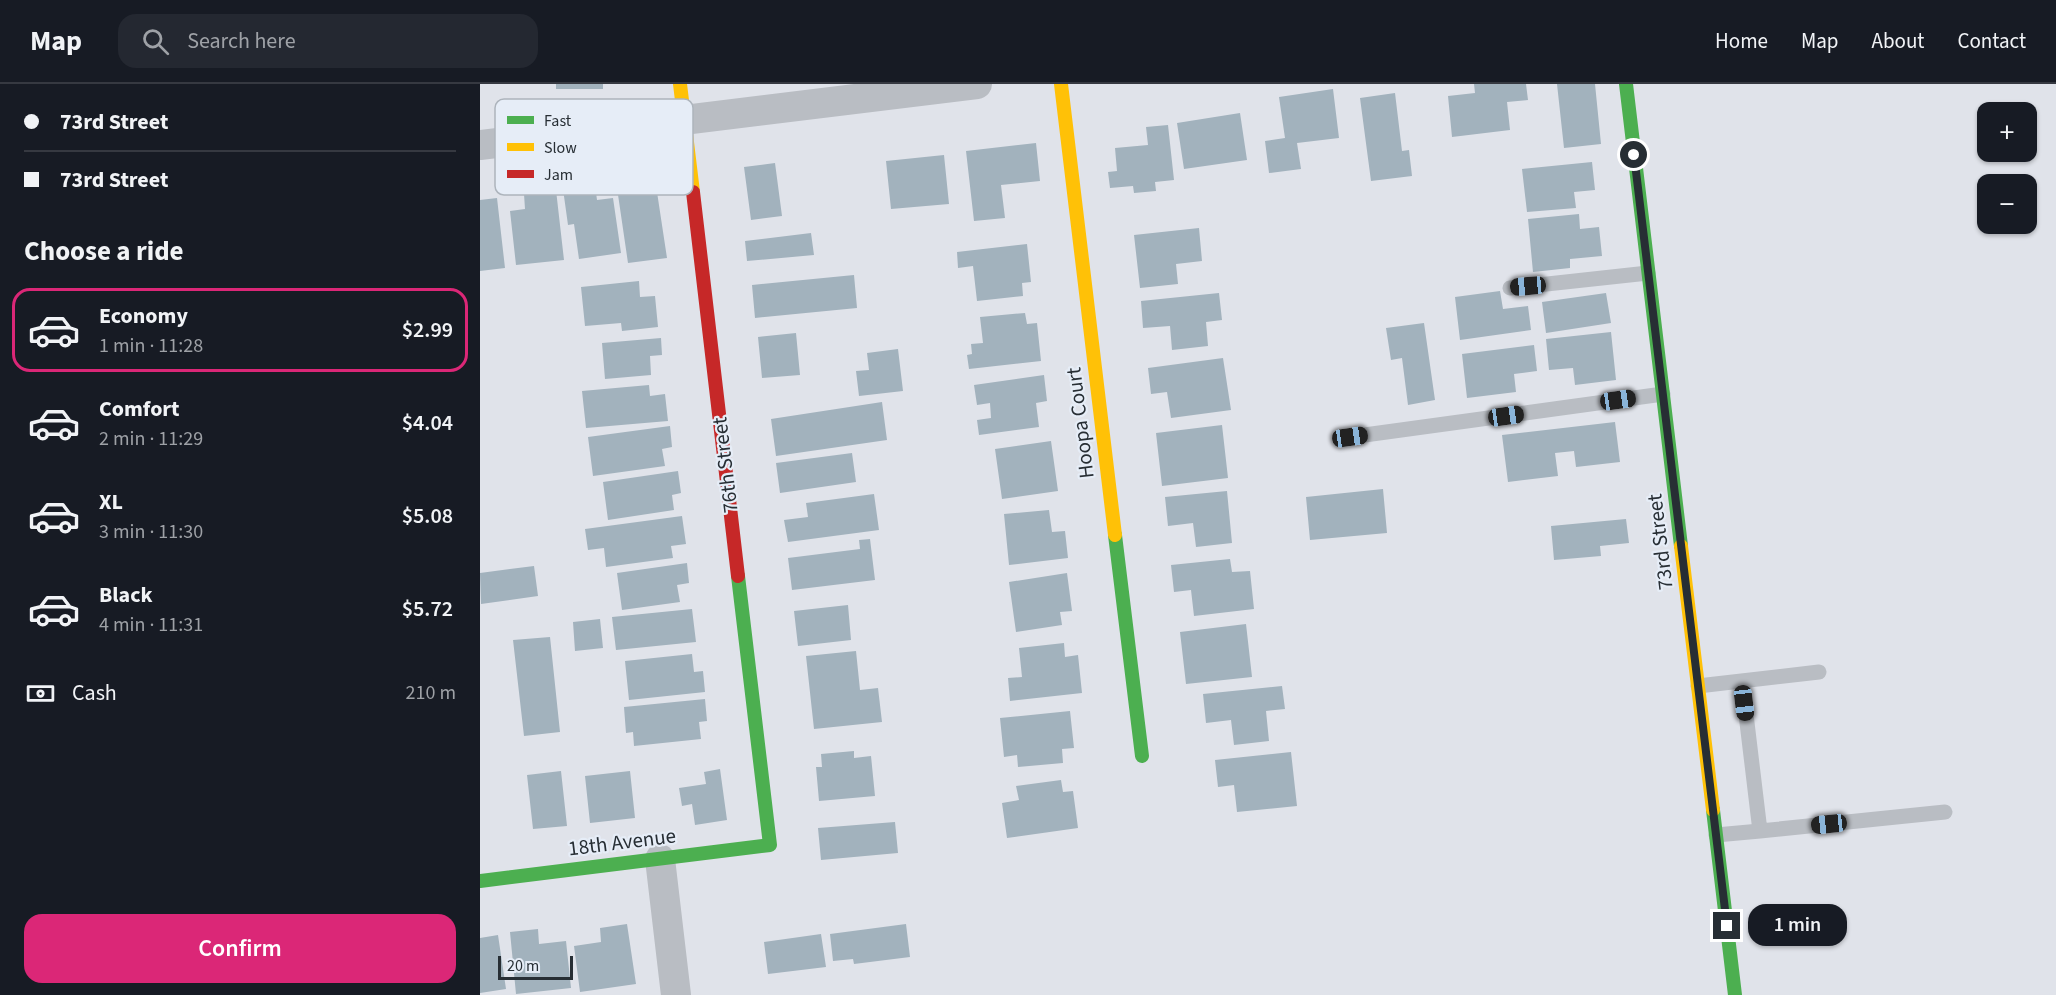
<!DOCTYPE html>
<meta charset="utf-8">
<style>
body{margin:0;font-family:"Source Sans 3",sans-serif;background:#242831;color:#f1f3f6;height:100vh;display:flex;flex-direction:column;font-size:22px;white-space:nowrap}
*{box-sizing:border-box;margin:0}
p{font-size:20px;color:#9ea1a6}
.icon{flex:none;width:33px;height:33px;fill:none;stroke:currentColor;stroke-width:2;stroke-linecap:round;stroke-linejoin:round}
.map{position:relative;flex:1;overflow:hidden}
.panel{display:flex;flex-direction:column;background:#171b24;width:480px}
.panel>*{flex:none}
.top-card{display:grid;align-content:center;height:132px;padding:0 24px;background:#171b24}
.tools{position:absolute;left:1497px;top:18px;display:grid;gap:12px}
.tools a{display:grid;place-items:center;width:60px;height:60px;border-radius:12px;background:#171b24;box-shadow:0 2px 4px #0004;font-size:30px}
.scale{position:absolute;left:18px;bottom:15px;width:75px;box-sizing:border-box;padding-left:6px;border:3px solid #272e34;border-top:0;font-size:16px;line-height:21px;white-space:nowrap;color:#272e34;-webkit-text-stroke:4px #e6edf7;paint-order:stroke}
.end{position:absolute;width:27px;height:27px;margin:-14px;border:8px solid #272e34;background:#fff;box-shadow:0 0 0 3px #fff}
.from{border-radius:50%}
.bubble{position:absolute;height:42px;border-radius:18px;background:#171b24;box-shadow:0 2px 4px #0004;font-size:20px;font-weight:600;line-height:42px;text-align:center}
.car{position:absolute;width:18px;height:36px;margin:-18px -9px;border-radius:8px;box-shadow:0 0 4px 2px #0007;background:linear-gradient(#222 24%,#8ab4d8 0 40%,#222 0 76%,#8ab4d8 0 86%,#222 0)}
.top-card b{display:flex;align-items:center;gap:21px;height:57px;font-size:22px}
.top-card b+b{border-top:2px solid #363941}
.top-card i{width:15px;height:15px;background:#f1f3f6}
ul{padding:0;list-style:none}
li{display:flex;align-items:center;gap:18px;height:84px;margin:0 12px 9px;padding:0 12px;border:3px solid transparent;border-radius:18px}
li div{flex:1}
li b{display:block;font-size:22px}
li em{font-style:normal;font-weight:600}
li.selected{border-color:#db2777}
li>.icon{width:54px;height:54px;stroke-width:1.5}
h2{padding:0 24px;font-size:27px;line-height:72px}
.pay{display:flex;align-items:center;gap:15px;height:66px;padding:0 24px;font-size:22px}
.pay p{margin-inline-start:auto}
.button{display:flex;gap:12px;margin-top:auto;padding:12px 24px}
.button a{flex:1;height:69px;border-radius:18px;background:#db2777;color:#fff;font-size:24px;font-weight:600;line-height:69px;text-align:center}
header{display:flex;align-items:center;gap:36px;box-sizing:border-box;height:84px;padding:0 30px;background:#171b24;border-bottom:2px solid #363941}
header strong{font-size:28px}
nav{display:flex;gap:33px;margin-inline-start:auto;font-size:21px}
.search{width:420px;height:54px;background:#242831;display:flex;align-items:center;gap:15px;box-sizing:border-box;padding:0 21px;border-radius:18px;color:#9ea1a6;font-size:22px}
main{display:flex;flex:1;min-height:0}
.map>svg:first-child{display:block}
.building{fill:#a2b2bd}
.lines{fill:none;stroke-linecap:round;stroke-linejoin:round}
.lane{stroke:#b9bdc3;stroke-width:15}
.street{stroke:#b9bdc3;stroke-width:30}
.fast{stroke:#4caf50;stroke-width:14}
.slow{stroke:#ffc107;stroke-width:14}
.jam{stroke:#c62828;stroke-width:14}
.route{stroke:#272e34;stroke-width:8}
.labels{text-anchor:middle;stroke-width:4.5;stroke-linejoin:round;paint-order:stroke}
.street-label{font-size:21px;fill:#272e34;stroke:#e6edf7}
.key{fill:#e6edf7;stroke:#adb4bc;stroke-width:1.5}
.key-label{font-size:16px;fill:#272e34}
</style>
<header>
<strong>Map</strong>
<div class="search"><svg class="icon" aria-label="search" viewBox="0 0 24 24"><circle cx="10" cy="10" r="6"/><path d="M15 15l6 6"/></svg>Search here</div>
<nav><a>Home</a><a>Map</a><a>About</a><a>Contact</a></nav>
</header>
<main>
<section class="panel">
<div class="top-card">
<b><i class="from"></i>73rd Street</b>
<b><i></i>73rd Street</b>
</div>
<h2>Choose a ride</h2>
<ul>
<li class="selected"><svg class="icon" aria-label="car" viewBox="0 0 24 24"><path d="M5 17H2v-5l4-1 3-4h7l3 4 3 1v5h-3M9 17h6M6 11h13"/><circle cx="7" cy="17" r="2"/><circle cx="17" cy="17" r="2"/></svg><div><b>Economy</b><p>1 min · 11:28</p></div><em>$2.99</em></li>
<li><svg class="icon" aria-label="car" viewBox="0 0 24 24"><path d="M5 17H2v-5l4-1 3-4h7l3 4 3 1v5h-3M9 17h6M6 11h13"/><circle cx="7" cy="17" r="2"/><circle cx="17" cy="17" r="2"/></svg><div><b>Comfort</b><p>2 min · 11:29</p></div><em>$4.04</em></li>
<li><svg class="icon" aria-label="car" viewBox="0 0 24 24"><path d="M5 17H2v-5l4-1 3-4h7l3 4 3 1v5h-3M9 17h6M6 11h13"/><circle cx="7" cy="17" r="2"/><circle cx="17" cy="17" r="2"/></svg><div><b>XL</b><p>3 min · 11:30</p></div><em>$5.08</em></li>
<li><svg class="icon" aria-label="car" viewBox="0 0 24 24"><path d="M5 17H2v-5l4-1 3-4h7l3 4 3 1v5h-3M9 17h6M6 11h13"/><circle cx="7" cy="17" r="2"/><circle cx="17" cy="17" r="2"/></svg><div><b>Black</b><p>4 min · 11:31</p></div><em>$5.72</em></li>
</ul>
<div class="pay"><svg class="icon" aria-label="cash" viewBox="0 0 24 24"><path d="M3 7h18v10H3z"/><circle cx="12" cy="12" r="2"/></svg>Cash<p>210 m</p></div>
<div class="button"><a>Confirm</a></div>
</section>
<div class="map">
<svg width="1576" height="911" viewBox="0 0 1576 911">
<rect width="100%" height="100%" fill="#e0e3ea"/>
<!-- building -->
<path class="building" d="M76,0H123V5H76Z
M994,0H1046L1048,16L1027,18L1030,46L972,53L968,12L995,9Z
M1077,0H1115L1121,60L1084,64Z
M853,5L859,54L817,59L821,85L789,89L785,57L805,54L799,13Z
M915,9L922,67L929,66L932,92L891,97L880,14Z
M760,29L767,76L704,85L697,39Z
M688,41L694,96L675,98L676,107L654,109L653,102L630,104L628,88L637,87L635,64L668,61L666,43Z
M556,59L560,97L521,101L525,134L494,137L486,67Z
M464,71L469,120L411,125L406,77Z
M1112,78L1115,106L1094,108L1096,124L1047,128L1042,85Z
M295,79L302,132L271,136L264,83Z
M159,94L161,110L177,108L187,174L148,179L136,97Z
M115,101L117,116L133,114L141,169L99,175L94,140L88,141L83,105Z
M76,106L84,176L36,181L30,127L45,125L44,110Z
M17,114L25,184L0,187V116Z
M1099,130L1100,145L1119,143L1122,172L1090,175V184L1053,188L1048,135Z
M719,144L722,177L696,180L698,200L660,204L654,151Z
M331,149L334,171L267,177L265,157Z
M547,160L551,198L542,199L543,212L497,217L493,182L478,184L477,168Z
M374,191L377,224L275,234L272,201Z
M159,197L160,213L175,212L178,243L142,247L141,239L105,242L101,203Z
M1020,207L1023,225L1048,222L1051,246L980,256L975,213Z
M739,209L742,236L726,238L728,262L692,266L690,242L663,244L661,217Z
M1126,209L1131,239L1066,249L1062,218Z
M545,229L547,240L557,239L561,277L489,285L487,271L492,270L491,260L503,259L500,233Z
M944,239L955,316L928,321L922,274L911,276L906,244Z
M1131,248L1136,296L1095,301L1093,284L1069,286L1066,255Z
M316,249L320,291L282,294L278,253Z
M181,254L182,271L170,272L171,291L125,295L122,259Z
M1054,261L1057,287L1034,290L1036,308L987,314L982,270Z
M418,265L423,307L379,312L376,287L389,286L387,269Z
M743,274L751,326L691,334L687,308L671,310L668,284Z
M564,291L567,317L556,319L559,343L499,351L497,336L511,334L510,319L497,321L494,301Z
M169,301L170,312L185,310L188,337L106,344L102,307Z
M402,318L407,356L296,372L291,335Z
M1135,338L1140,378L1096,383L1094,367L1075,369L1078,392L1028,398L1022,351Z
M742,341L748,394L682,402L676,349Z
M190,342L192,363L182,365L185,382L113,392L108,353Z
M571,357L578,407L522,415L515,365Z
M372,369L376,398L300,409L296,379Z
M198,387L201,409L192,411L194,426L128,436L123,398Z
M903,405L907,449L830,456L826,413Z
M747,407L752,459L716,463L713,439L688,442L685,413Z
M394,410L399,446L308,458L304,436L328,433L326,419Z
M569,426L572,448L585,447L588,474L529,481L524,430Z
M202,432L206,460L191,462L193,474L126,483L124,464L108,466L105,445Z
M1146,435L1149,459L1120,462L1121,472L1074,476L1071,442Z
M390,455L395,496L312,506L308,474L380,465L379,456Z
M750,475L752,488L770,487L774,525L714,532L711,506L694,508L691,481Z
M207,479L209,499L197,501L200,518L142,526L137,489Z
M54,482L58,512L1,520L0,489Z
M587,489L592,527L580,528L582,541L536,548L529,498Z
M368,521L371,556L318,562L314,527Z
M212,525L216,558L136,566L132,533Z
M120,535L123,564L95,567L93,538Z
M766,540L772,593L706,600L700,548Z
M70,553L80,648L44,652L33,556Z
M584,559L585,573L598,571L602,609L530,617L528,594L542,593L539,564Z
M376,567L380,606L398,604L402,638L334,645L326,572Z
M212,570L214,588L223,587L225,608L149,616L145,577Z
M802,602L805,625L786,627L789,657L754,661L751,636L726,639L723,610Z
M225,615L227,637L219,638L221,655L154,662L153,648L146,649L144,623Z
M590,627L594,664L582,665L583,679L538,683L537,671L524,673L520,634Z
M374,667V674L391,672L395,712L339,717L336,683H342L341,670Z
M811,668L817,722L757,728L754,701L738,703L735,676Z
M240,685L247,736L215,741L212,720L202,722L199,704L226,700L224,688Z
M81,687L87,742L53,745L47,691Z
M150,687L155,734L110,739L105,692Z
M581,696L583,708L593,707L598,744L527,754L522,719L539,716L536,702Z
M415,738L418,769L341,776L338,744Z
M147,840L156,900L100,908L94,862L121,858L120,844Z
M426,840L430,873L374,880L373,875L353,877L350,850Z
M58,845L59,860L86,857L91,904L36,910L30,848Z
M341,850L346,883L288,890L284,858Z
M18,851L26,905L0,909V854Z"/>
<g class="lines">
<!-- lane -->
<path class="lane" d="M1030,204L1168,189
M870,353L1183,310
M1262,597L1280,747L1465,728
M1218,602L1339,588
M1236,751L1280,747"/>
<!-- street -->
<path class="street" d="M0,61L497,0
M180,775L196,911"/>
<!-- fast -->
<path class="fast" d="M1146,0L1201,462
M635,451L662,672
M1233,726L1255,911
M0,797L290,761L258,492"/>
<!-- slow -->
<path class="slow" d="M200,0L213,108
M581,0L635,451
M1201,462L1233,726"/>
<!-- jam -->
<path class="jam" d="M213,108L258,492"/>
</g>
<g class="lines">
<!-- route -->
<path class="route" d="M1154,71L1247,842"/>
</g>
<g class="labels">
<!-- street labels -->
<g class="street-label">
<text transform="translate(600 339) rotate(-97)" y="7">Hoopa Court</text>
<text transform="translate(245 381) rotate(-97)" y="7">76th Street</text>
<text transform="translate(1180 458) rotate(-97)" y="7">73rd Street</text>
<text transform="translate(142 758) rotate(-7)" y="7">18th Avenue</text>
</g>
</g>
<!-- legend -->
<rect x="15" y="15" width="198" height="96" rx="9" class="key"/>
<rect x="27" y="32" width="27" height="8" fill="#4caf50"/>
<rect x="27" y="59" width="27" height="8" fill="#ffc107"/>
<rect x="27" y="86" width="27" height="8" fill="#c62828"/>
<g class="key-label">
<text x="64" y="42">Fast</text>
<text x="64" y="69">Slow</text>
<text x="64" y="96">Jam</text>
</g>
</svg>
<div class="tools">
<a>+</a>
<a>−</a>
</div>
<div class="scale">20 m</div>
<i class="end from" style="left:1154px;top:71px"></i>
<i class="end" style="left:1247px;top:842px"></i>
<div class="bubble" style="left:1268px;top:820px;width:99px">1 min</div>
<i class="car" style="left:1048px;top:202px;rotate:265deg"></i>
<i class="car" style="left:1138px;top:316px;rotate:82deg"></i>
<i class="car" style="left:1026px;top:332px;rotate:82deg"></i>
<i class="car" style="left:870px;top:353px;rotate:82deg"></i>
<i class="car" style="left:1264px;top:619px;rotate:173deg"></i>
<i class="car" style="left:1349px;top:740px;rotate:264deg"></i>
</div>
</main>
